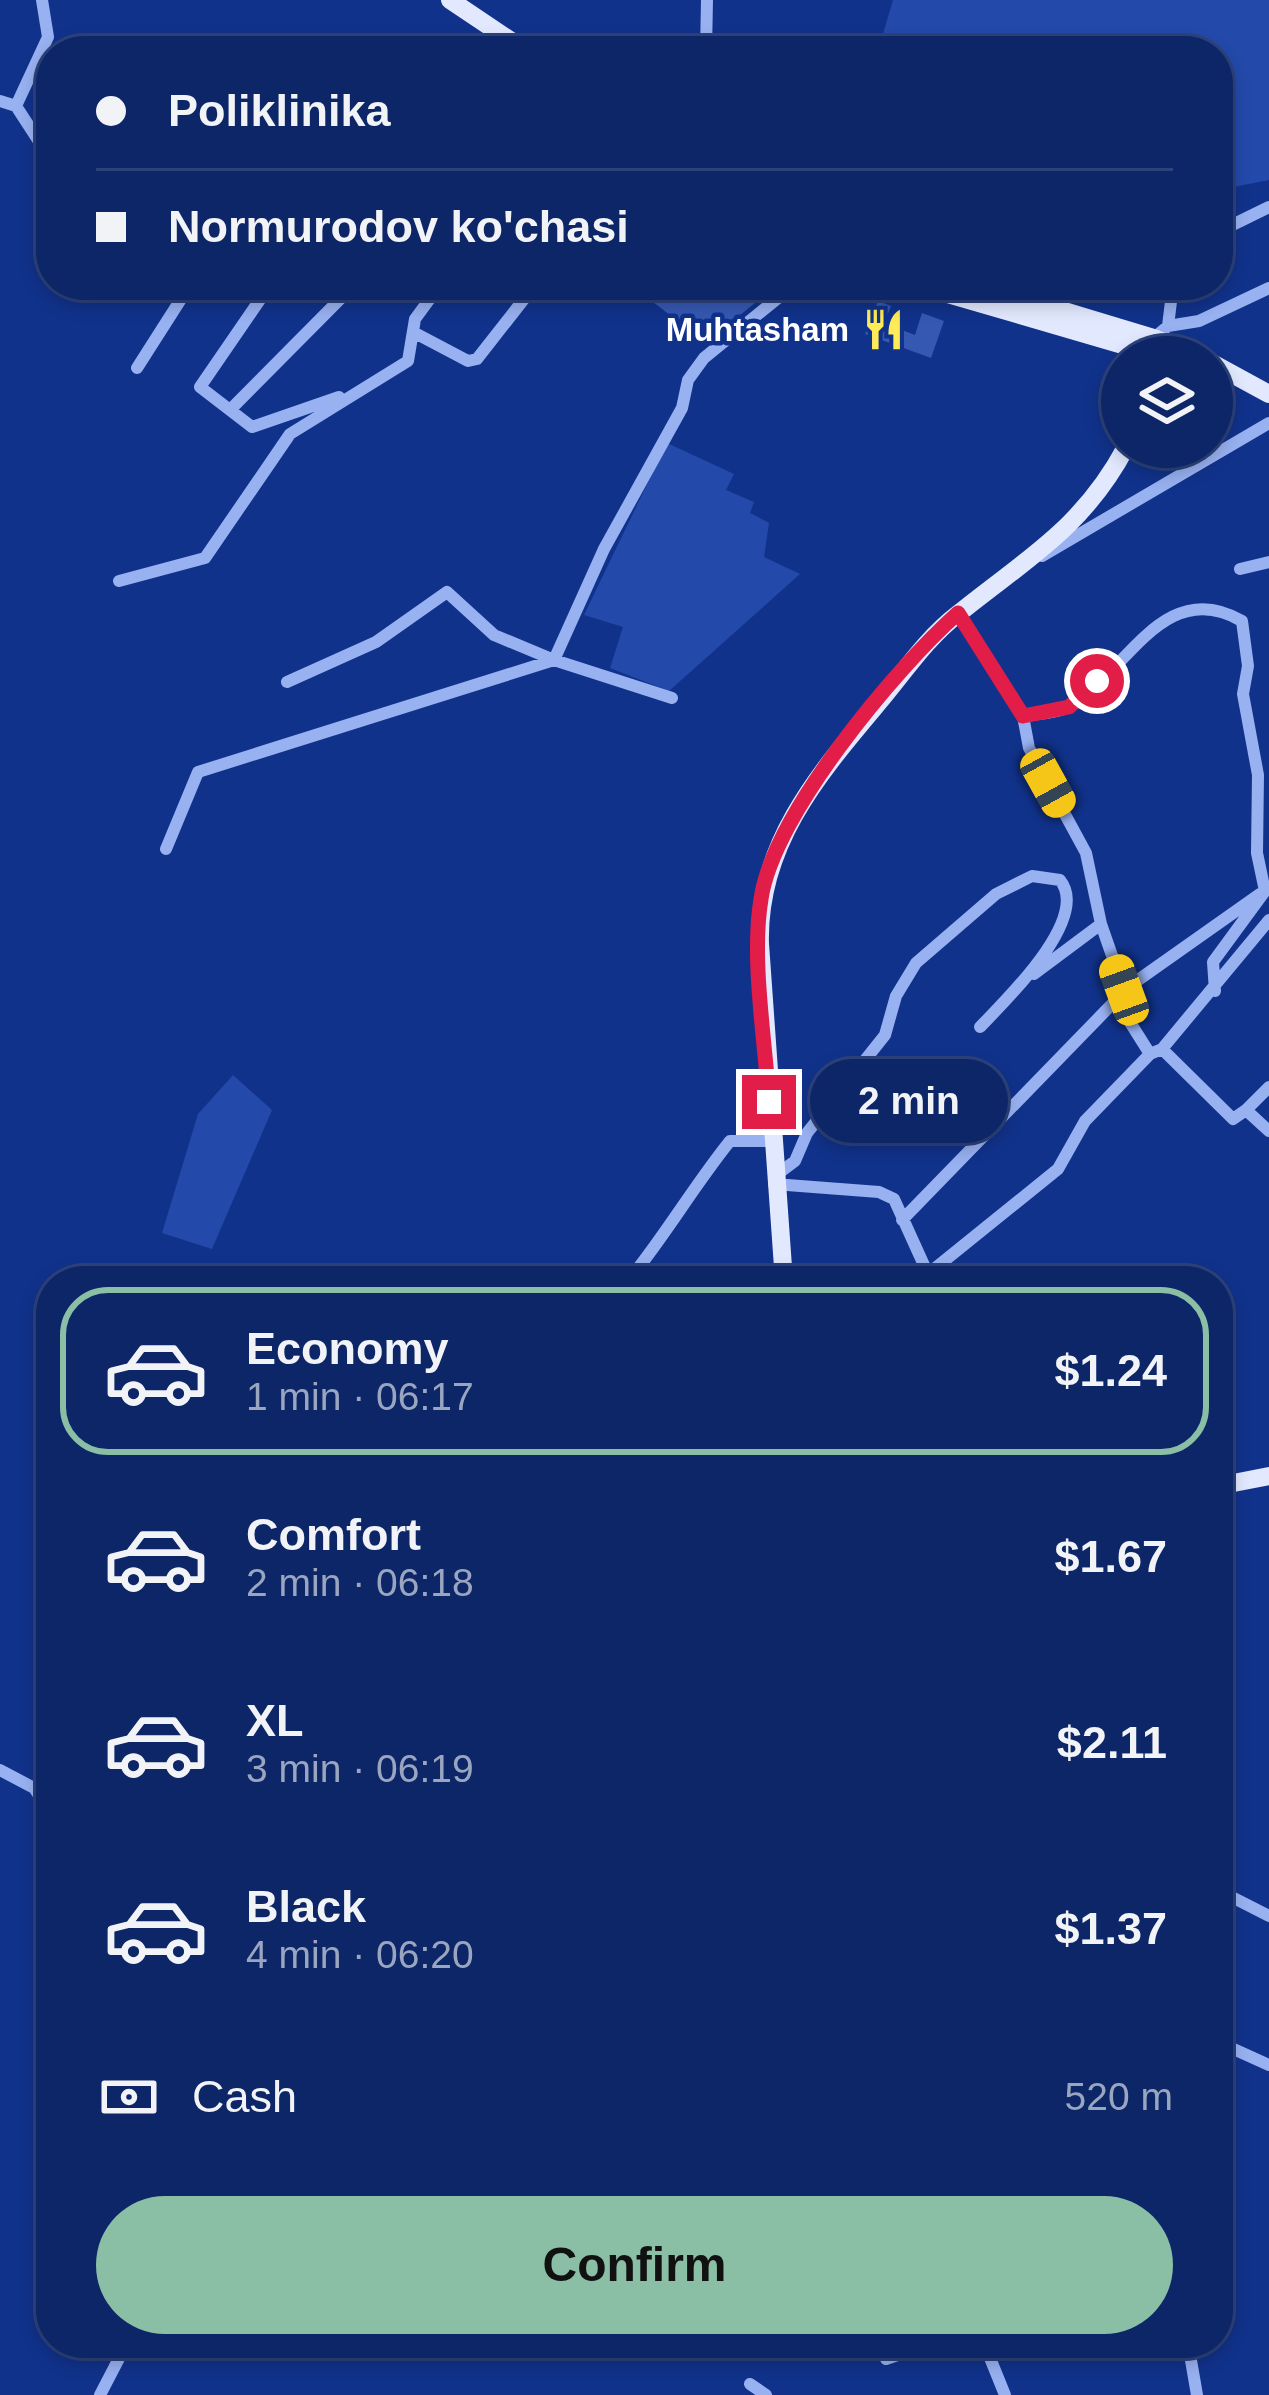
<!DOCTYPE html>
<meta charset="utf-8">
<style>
body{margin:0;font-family:Arial,sans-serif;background:#162e6e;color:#f1f3f6;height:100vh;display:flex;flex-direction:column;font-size:45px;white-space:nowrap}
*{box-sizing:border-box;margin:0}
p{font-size:39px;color:#9aa5c0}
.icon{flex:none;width:66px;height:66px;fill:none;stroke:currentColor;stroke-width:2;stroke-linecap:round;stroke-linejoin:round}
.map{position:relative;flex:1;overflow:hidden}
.sheet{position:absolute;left:36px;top:1266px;width:1197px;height:1092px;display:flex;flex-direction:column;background:#0d2668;border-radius:48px;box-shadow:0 6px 18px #0003,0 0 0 3px #2d437c}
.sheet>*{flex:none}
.hud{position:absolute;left:36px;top:36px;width:1197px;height:264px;border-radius:48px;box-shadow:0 6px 18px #0003,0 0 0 3px #2d437c;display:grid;align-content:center;height:264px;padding:0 60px;background:#0d2668}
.fabs{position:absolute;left:1101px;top:336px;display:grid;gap:24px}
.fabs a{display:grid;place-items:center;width:132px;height:132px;border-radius:50%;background:#0d2668;box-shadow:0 6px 18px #0003,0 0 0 3px #2d437c;font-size:60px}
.end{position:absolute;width:54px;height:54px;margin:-27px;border:15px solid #e11d48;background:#fff;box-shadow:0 0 0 6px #fff}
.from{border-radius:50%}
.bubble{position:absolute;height:84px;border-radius:42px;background:#0d2668;box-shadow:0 6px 18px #0003,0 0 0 3px #2d437c;font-size:39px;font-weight:700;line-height:84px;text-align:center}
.car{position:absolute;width:36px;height:72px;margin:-36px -18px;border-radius:15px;box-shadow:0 0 9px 3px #0007;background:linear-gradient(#f5c518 24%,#345 0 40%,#f5c518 0 76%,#345 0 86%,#f5c518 0)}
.hud b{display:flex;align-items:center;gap:42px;height:114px;font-size:45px}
.hud b+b{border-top:3px solid #2d437c}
.hud i{width:30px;height:30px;background:#f1f3f6}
ul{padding:21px 0 0;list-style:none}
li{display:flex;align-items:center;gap:36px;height:168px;margin:0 24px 18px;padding:0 36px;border:6px solid transparent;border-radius:48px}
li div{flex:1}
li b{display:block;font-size:45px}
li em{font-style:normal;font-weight:700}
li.selected{border-color:#8abfa5}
li>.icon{width:108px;height:108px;stroke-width:1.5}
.pay{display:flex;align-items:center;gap:30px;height:132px;padding:0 60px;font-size:45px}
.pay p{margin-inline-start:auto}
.button{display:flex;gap:24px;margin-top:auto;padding:24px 60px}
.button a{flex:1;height:138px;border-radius:72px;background:#8abfa5;color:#111;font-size:48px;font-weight:700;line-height:138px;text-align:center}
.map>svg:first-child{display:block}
.green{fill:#234aaa}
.building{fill:#3558b2}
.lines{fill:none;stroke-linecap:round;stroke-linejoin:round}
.street{stroke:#98b1f1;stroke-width:12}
.primary{stroke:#e2e9ff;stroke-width:18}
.route{stroke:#e11d48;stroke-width:15}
.labels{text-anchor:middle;stroke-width:9;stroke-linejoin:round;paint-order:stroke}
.poi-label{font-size:33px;font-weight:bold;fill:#fff;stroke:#11328b;text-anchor:end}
</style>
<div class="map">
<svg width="1269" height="2395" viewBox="0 0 1269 2395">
<rect width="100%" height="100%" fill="#11328b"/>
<!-- green -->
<path class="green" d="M893,0H1269V180L1218,190V51H878Z
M667,443L734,474L726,490L754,502L750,513L769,523L764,557L800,574L669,691L610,668L623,627L584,615Z
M233,1075L272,1110L212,1249L162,1233L198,1114Z"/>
<!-- building -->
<path class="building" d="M631,285H777L706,343Z
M878,301L891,306L884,323L915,335L922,313L944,321L931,358L865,334Z"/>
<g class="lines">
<!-- street -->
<path class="street" d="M706,51L707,0
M0,101L16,106L51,160
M16,106L48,37L42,0
M1218,232L1269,207
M270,285L200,387L252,427L339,397
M1168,326L1173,285
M413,332L468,361L477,359L535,285
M1154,338L1168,326L1199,321L1269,288
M137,368L190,285
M230,410L354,285
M1042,556L1269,423
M1240,569L1269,562
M119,581L205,558L290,434L408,361L415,319L440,285
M958,613L1023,716L1029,748L1086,853L1101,924L1124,990L1116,1000L1150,1054L1162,1049
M287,682L376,642L447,592L494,635L554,660L604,549L682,408L688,380L704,358L794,285
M1023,716C1037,714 1058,713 1070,706C1125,675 1163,575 1242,621L1248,666L1243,694L1258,775L1257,853L1265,891L1213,962L1215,991
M166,849L198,772L554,660L672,698
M1269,920L1162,1049L1233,1119L1246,1110L1269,1131
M1034,974L1101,924
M1124,990L1260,894
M1246,1110L1269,1087
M775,1176L795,1161L807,1133L885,1035L896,996L916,963L996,894L1032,876L1060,880C1091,918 1007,999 980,1027
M774,1184L879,1192L894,1199L928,1274L1058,1169L1085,1121L1150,1054
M902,1220L1116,1000
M628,1281C665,1236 693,1187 730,1141H771
M0,1770L34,1788L51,1813
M1218,1890L1269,1916
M1218,2042L1269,2065
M984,2343L1005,2395
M1188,2343L1197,2395
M886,2359L932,2343
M750,2384L766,2395
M100,2395L127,2343"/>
<!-- primary -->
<path class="primary" d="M450,0L526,51
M917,285L1164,357
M978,285L1154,338L1198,357
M1212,363L1269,394
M784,1281L760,944C757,842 822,770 884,696C907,668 929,636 958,614C1026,559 1083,528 1126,447
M1218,1486L1269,1476"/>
</g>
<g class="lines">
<!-- route -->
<path class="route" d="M769,1102C765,1039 751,959 761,899C773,815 895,669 958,613L1023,716L1069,707L1097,681"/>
</g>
<!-- icons -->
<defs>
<symbol id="restaurant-bare" viewBox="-9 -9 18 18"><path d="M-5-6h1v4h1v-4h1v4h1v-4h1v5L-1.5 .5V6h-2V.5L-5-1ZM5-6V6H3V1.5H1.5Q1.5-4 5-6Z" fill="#ffeb58" stroke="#11328b" stroke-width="2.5" paint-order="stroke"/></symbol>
</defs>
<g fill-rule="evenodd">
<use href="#restaurant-bare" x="854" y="300" width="59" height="59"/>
</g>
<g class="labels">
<!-- poi labels -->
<g class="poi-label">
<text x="849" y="341">Muhtasham</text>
</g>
</g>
</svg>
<div class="fabs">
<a><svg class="icon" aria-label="layers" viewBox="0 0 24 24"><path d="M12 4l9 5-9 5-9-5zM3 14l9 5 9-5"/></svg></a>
</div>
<i class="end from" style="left:1097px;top:681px"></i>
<i class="end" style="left:769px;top:1102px"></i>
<div class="bubble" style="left:810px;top:1059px;width:198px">2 min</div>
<i class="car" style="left:1048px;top:783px;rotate:151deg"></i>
<i class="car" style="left:1124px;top:990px;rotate:340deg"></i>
<div class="hud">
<b><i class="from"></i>Poliklinika</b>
<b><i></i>Normurodov ko'chasi</b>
</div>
<section class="sheet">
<ul>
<li class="selected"><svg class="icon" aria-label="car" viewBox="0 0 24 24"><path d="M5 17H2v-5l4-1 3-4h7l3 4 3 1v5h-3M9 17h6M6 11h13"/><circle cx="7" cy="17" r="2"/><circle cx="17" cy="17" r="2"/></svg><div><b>Economy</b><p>1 min · 06:17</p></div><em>$1.24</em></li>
<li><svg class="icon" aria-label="car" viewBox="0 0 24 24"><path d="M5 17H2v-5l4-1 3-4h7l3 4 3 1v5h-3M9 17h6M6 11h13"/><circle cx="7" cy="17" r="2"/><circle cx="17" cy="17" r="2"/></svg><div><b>Comfort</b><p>2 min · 06:18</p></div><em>$1.67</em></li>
<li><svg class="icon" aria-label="car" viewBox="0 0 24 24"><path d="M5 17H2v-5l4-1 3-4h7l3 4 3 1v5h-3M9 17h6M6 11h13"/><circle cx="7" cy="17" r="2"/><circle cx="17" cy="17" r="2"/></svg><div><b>XL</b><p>3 min · 06:19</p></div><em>$2.11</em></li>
<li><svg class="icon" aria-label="car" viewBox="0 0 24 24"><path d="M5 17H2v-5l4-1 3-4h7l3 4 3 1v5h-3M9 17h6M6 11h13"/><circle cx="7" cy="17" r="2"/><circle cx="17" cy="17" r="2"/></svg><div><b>Black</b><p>4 min · 06:20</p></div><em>$1.37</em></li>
</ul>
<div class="pay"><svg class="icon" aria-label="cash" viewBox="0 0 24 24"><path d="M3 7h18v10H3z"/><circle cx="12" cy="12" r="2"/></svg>Cash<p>520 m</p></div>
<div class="button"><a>Confirm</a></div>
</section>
</div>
